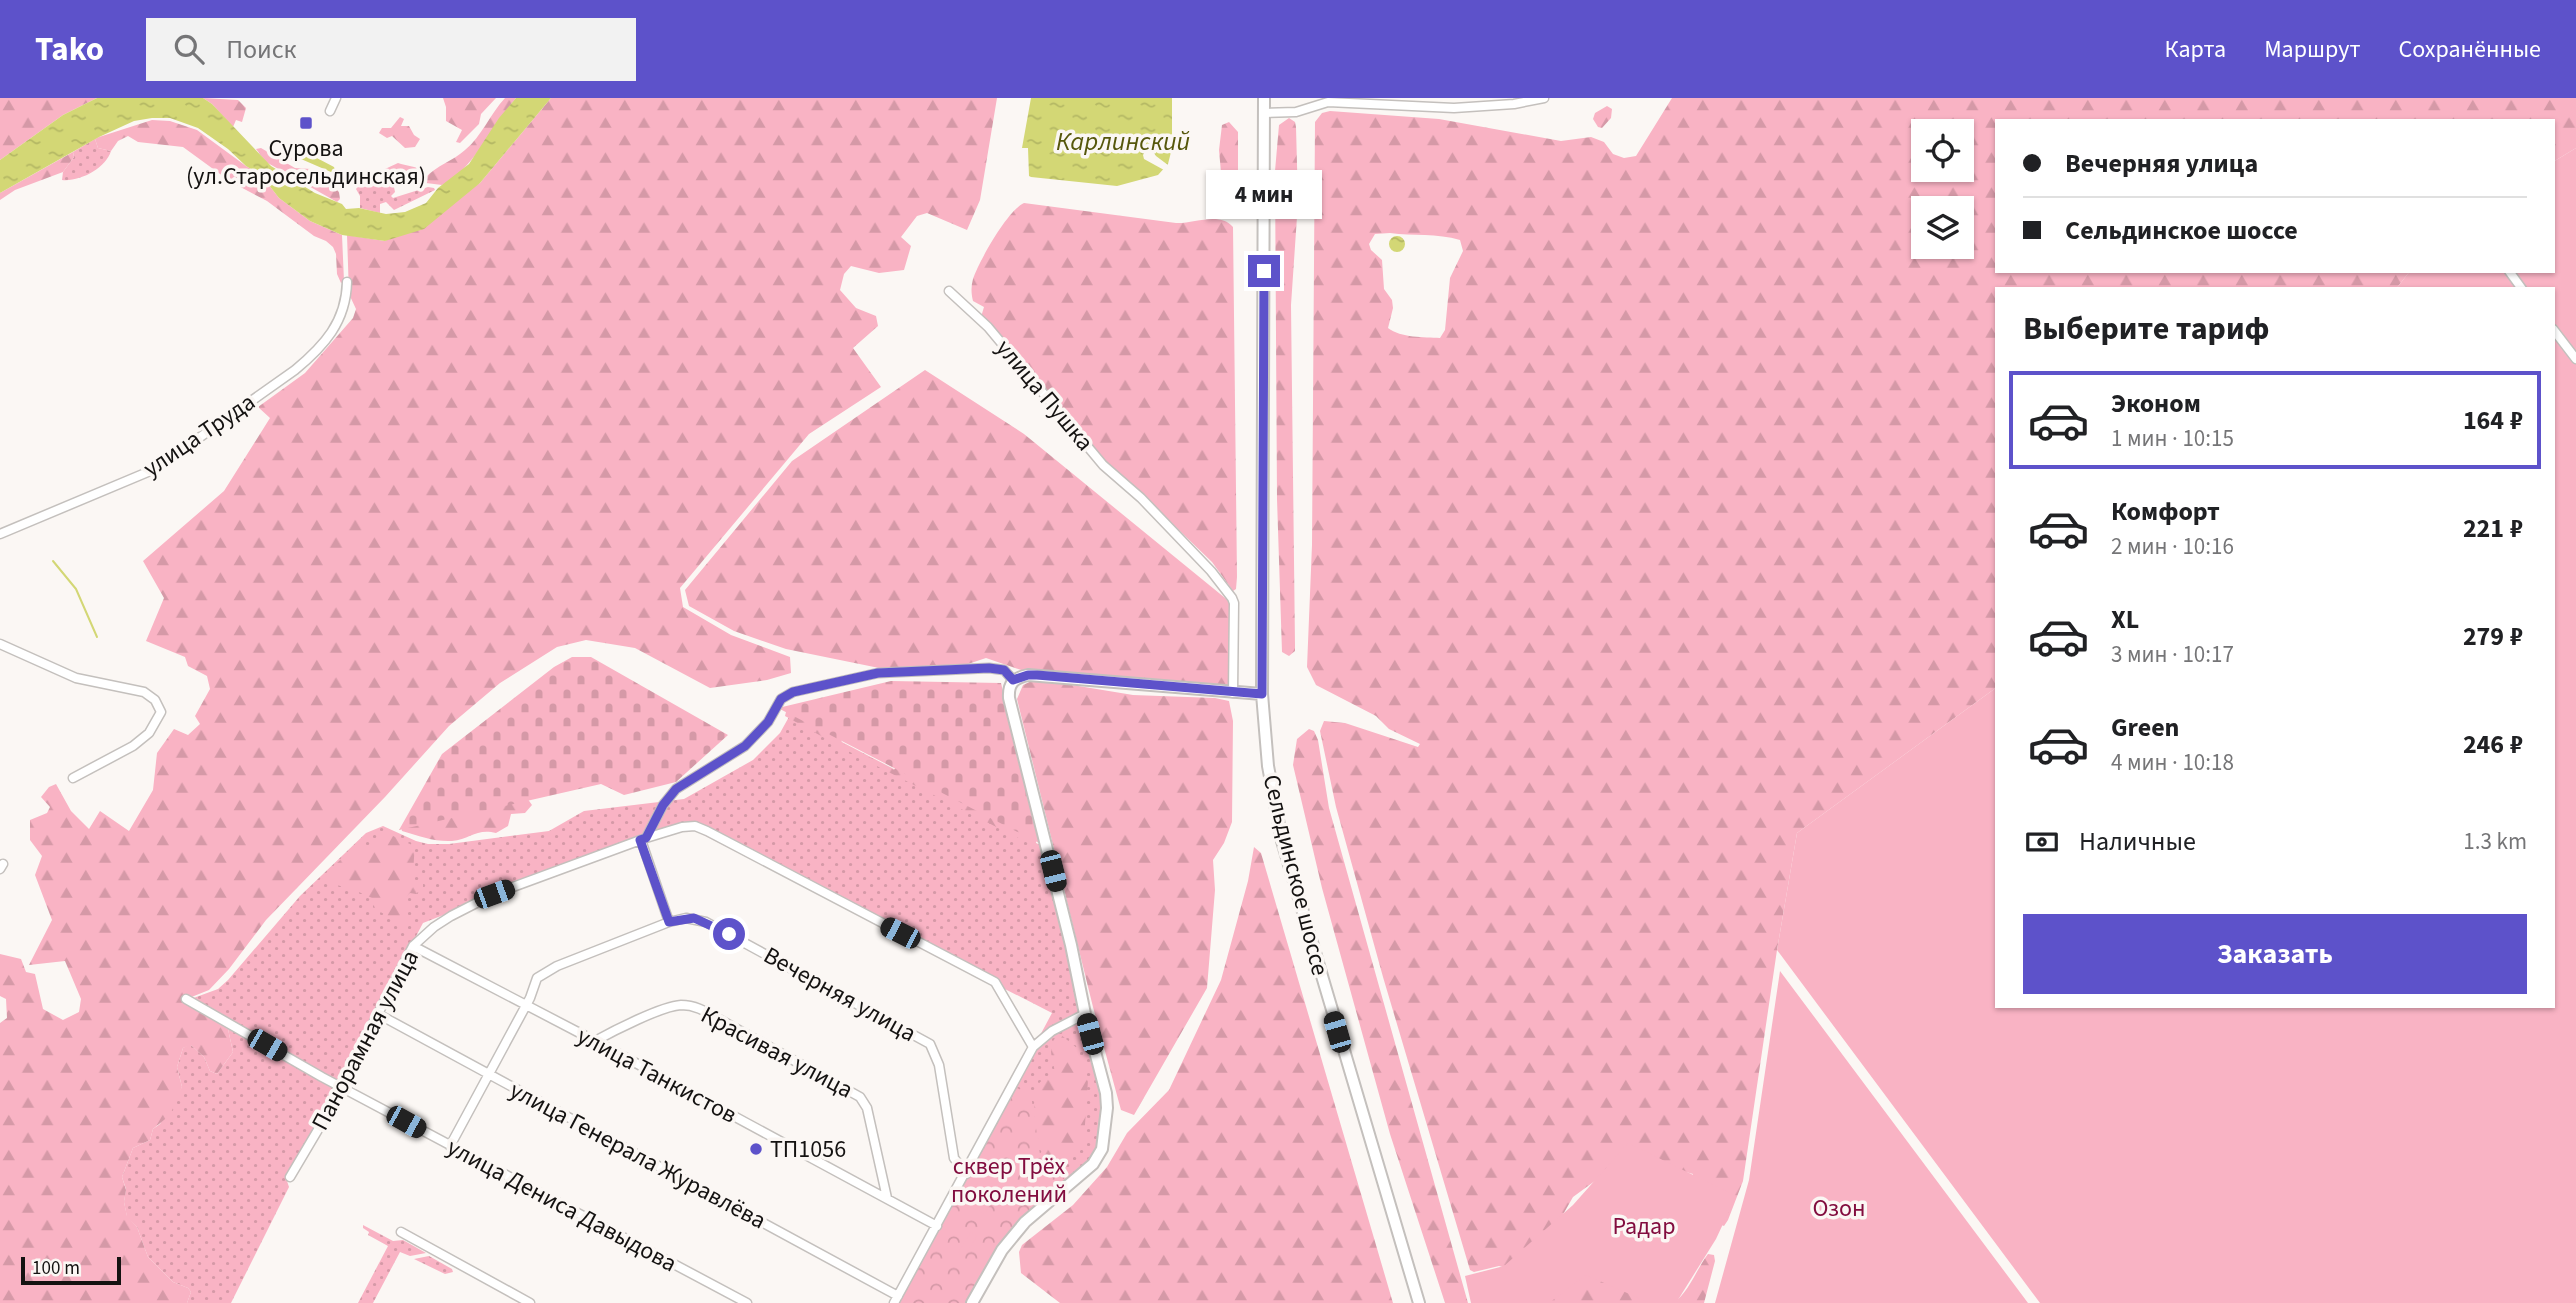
<!DOCTYPE html>
<html lang="ru">
<meta charset="utf-8">
<style>
body{margin:0;font-family:"Source Sans 3",sans-serif;background:#f2f2f2;color:#202124;height:100vh;display:flex;flex-direction:column;font-size:26px;white-space:nowrap}
*{box-sizing:border-box;margin:0}
p{font-size:23px;color:#757577}
.icon{flex:none;width:38px;height:38px;fill:none;stroke:currentColor;stroke-width:2;stroke-linecap:round;stroke-linejoin:round}
.map{position:relative;flex:1;overflow:hidden}
.side{position:absolute;left:1995px;top:189px;width:560px;height:721px;display:flex;flex-direction:column;background:#fff;border-radius:0px;box-shadow:0 2px 5px #0004}
.side>*{flex:none}
.hud{position:absolute;left:1995px;top:21px;width:560px;height:154px;border-radius:0px;box-shadow:0 2px 5px #0004;display:grid;align-content:center;height:154px;padding:0 28px;background:#fff}
.tools{position:absolute;left:1911px;top:21px;display:grid;gap:14px}
.tools a{display:grid;place-items:center;width:63px;height:63px;border-radius:0px;background:#fff;box-shadow:0 2px 5px #0004;font-size:35px}
.scale{position:absolute;left:21px;bottom:18px;width:100px;box-sizing:border-box;padding-left:7px;border:4px solid #141211;border-top:0;font-size:19px;line-height:24px;white-space:nowrap;color:#141211;-webkit-text-stroke:5px #fbf7f4;paint-order:stroke}
.end{position:absolute;width:32px;height:32px;margin:-16px;border:9px solid #5d52ca;background:#fff;box-shadow:0 0 0 4px #fff}
.from{border-radius:50%}
.bubble{position:absolute;height:49px;border-radius:0px;background:#fff;box-shadow:0 2px 5px #0004;font-size:23px;font-weight:700;line-height:49px;text-align:center}
.car{position:absolute;width:21px;height:42px;margin:-21px -10px;border-radius:9px;box-shadow:0 0 5px 2px #0007;background:linear-gradient(#222 24%,#8ab4d8 0 40%,#222 0 76%,#8ab4d8 0 86%,#222 0)}
.hud b{display:flex;align-items:center;gap:24px;height:66px;font-size:26px}
.hud b+b{border-top:2px solid #e0e0e0}
.hud i{width:18px;height:18px;background:#202124}
ul{padding:0;list-style:none}
li{display:flex;align-items:center;gap:21px;height:98px;margin:0 14px 10px;padding:0 14px;border:4px solid transparent;border-radius:0px}
li div{flex:1}
li b{display:block;font-size:26px}
li em{font-style:normal;font-weight:700}
li.current{border-color:#5d52ca}
li>.icon{width:63px;height:63px;stroke-width:1.5}
h2{padding:0 28px;font-size:32px;line-height:84px}
.pay{display:flex;align-items:center;gap:18px;height:77px;padding:0 28px;font-size:26px}
.pay p{margin-inline-start:auto}
.primary-button{display:flex;gap:14px;margin-top:auto;padding:14px 28px}
.primary-button a{flex:1;height:80px;border-radius:0px;background:#5d52ca;color:#fff;font-size:28px;font-weight:700;line-height:80px;text-align:center}
header{display:flex;align-items:center;gap:42px;box-sizing:border-box;height:98px;padding:0 35px;background:#5d52ca;color:#fff}
header strong{font-size:33px}
nav{display:flex;gap:38px;margin-inline-start:auto;font-size:24px}
.search{width:490px;height:63px;background:#f2f2f2;display:flex;align-items:center;gap:18px;box-sizing:border-box;padding:0 24px;border-radius:0px;color:#757577;font-size:26px}
.map>svg:first-child{display:block}
.grass{fill:url(#grass-dots)}
.forest{fill:url(#forest-firs);fill-rule:evenodd}
.cemetery{fill:url(#cemetery-stones)}
.park{fill:url(#park-crowns)}
.garden{fill:#f9b3c4}
.water{fill:url(#water-ripples)}
.pier{fill:#fbf7f4}
.lines{fill:none;stroke-linecap:round;stroke-linejoin:round}
.stream{stroke:#d3d775;stroke-width:2}
.street-casing{stroke:#c4c0bd;stroke-width:11}
.secondary-casing{stroke:#c4c0bd;stroke-width:14}
.street{stroke:#fff;stroke-width:8}
.secondary{stroke:#fff;stroke-width:10}
.route{stroke:#5d52ca;stroke-width:9}
.poi-dot{fill:#5d52ca;stroke:#fbf7f4;stroke-width:2.5}
.labels{text-anchor:middle;stroke-width:7;stroke-linejoin:round;paint-order:stroke}
.poi-label{font-size:24px;fill:#141211;stroke:#fbf7f4}
.street-label{font-size:24px;fill:#141211;stroke:#fbf7f4}
.park-label{font-size:24px;fill:#820d3f;stroke:#fbf7f4}
.water-label{font-size:26px;font-style:italic;fill:#56570c;stroke:#fbf7f4}
</style>
<header>
<strong>Tako</strong>
<div class="search"><svg class="icon" aria-label="search" viewBox="0 0 24 24"><circle cx="10" cy="10" r="6"/><path d="M15 15l6 6"/></svg>Поиск</div>
<nav><a>Карта</a><a>Маршрут</a><a>Сохранённые</a></nav>
</header>
<div class="map">
<svg width="2576" height="1205" viewBox="0 0 2576 1205">
<defs>
<pattern id="grass-dots" width="8" height="8" patternUnits="userSpaceOnUse" patternTransform="scale(1.75)"><rect width="8" height="8" fill="#f9b3c4"/><path d="M2 2h.1M6 6h.1" fill="none" stroke="#d599a7" stroke-width="1.8" stroke-linecap="round"/></pattern>
<pattern id="forest-firs" width="22" height="20" patternUnits="userSpaceOnUse" patternTransform="scale(1.75)"><rect width="22" height="20" fill="#f9b3c4"/><path d="M5 1l3.5 6h-7zM16 11l3.5 6h-7z" fill="#d599a7"/></pattern>
<pattern id="cemetery-stones" width="16" height="16" patternUnits="userSpaceOnUse" patternTransform="scale(1.75)"><rect width="16" height="16" fill="#f9b3c4"/><path d="M2 7V4a2 2 0 0 1 4 0v3zM10 15v-3a2 2 0 0 1 4 0v3z" fill="#d599a7"/></pattern>
<pattern id="park-crowns" width="20" height="18" patternUnits="userSpaceOnUse" patternTransform="scale(1.75)"><rect width="20" height="18" fill="#f9b3c4"/><path d="M2 6a3 3 0 1 1 6 0M12 15a3 3 0 1 1 6 0" fill="none" stroke="#d599a7"/></pattern>
<pattern id="water-ripples" width="26" height="14" patternUnits="userSpaceOnUse" patternTransform="scale(1.75)"><rect width="26" height="14" fill="#d3d775"/><path d="M2 4q2-2 4 0t4 0M15 11q2-2 4 0t4 0" fill="none" stroke="#b4b864"/></pattern>
</defs>
<rect width="100%" height="100%" fill="#fbf7f4"/>
<!-- grass -->
<path class="grass" d="M95,41L98,50L111,53C106,70 80,84 62,82L63,74L74,59L73,54Z
M374,80L394,89L395,94L391,98L393,100L428,89L434,90L435,92L394,112L386,104L380,106V115L360,110V98L356,91L360,86Z
M790,617L1040,747L1102,995C1104,1016 1102,1041 1093,1061L1025,1118L994,1156L967,1205H897L1052,915L684,727L643,739L423,825L339,985L188,902L218,891L228,882L300,798L366,735L383,728L416,743L428,746H449L549,733L584,713L684,701L753,662L780,635Z
M228,931L337,989L289,1073L286,1080L289,1089L231,1205H187L191,1194L188,1190L173,1184L148,1159L137,1129L127,1119L124,1104L126,1091L122,1079L133,1050L150,1042L153,1031L160,1026L182,989L177,969L183,950L190,946L204,959L210,973L217,976L233,954Z
M363,1127L393,1143L403,1142L426,1155L410,1158L400,1154L373,1205H358L388,1148L368,1137L369,1134L363,1130Z
M429,1158L452,1171L453,1174L445,1176L414,1161Z"/>
<!-- forest -->
<path class="forest" d="M0,0H97L63,17L0,62Z
M203,0L238,2L246,10L242,24L236,22L233,29L212,6Z
M443,0H496L481,16L479,26L460,45L456,44L462,32L446,23V9Z
M505,0H516C493,27 473,72 442,87L426,85L425,80C437,67 453,63 465,52C482,38 490,16 505,0Z
M551,0H997L980,102L967,132L927,115L917,118L901,139L911,148L904,172L879,175L851,168L844,176L840,192L856,210L876,218L878,228L853,250L881,289L809,336L680,490L683,509L731,537L790,559L791,575L767,582L710,590L635,550L586,542L557,549L500,585L449,628L385,699L266,822L229,871L209,892L189,900L191,909L228,931L233,954L217,976L210,973L204,959L191,947L183,950L177,969L182,989L170,1017L153,1031L150,1042L133,1050L122,1079L126,1092L124,1104L127,1118L137,1129L148,1159L173,1184L188,1190L191,1194L187,1205H0V925L7,920L6,901L0,898V856L21,861L26,874L35,876L43,911L63,922L79,914L81,901L65,863L29,867L52,822L35,777L42,758L30,742V722L47,715L50,709L41,699L49,689L56,686L71,713L89,731L100,713L129,733L153,692L157,655L174,631L188,637L200,626L195,618L210,591L207,578L188,568L185,559L146,543L164,500L143,463L224,393L270,320L258,309L305,275L353,220L356,211L349,196L347,137L385,143L480,85Z
M1672,0H2576V50L2553,64V23H1997V173H2410L2396,191H1997V589L1797,735L1777,852L1743,1083L1728,1122L1724,1128L1719,1126L1692,1080L1693,1076L1629,1058L1573,1099L1561,1120L1506,1170L1499,1168L1474,1174L1470,1172L1383,879L1336,709L1320,633L1324,623L1345,625L1418,649L1420,646L1389,631L1376,618L1316,587L1307,569L1312,447L1315,24L1322,15L1330,13L1439,21L1561,43L1591,39L1604,44L1613,56L1624,60L1636,58ZM1923,33H1962V72H1923ZM1923,110H1962V149H1923ZM1390,135C1413,138 1437,135 1460,142L1463,153L1450,180L1445,232L1440,240C1424,239 1401,240 1388,230L1393,210L1392,202L1384,191L1382,162L1371,152L1369,146L1375,136Z
M1607,8L1612,11L1611,20L1602,30L1598,29L1593,21L1595,15Z
M400,19L404,21L401,28H409L414,37L420,41L415,49L405,50L392,38L387,40L379,35L382,30H391Z
M1289,20L1295,24L1296,29L1298,104L1291,207L1295,547V553L1289,558L1282,554L1277,401L1275,73L1279,27Z
M152,22L170,23L197,32L246,68L261,77L279,100L310,123L342,137L344,183L341,185L337,176L336,156L333,149L326,143L314,138L267,103L231,84L183,49L138,44L128,38L118,43L111,53L98,50L95,41L99,39Z
M1229,24L1238,34V99L1236,104L1232,105L1223,97L1219,52L1222,27Z
M299,47H303L314,54L315,59L288,62L281,59L280,53L282,49L287,48L294,51Z
M261,50L295,70L311,71L325,80L339,94L340,101L337,104L266,64L256,51Z
M73,54L74,59L63,74L15,92L0,102V95Z
M398,65C406,68 416,68 423,73L422,76L403,85L384,75L385,71Z
M1024,105L1176,125C1193,126 1220,113 1233,129L1237,479L1236,491L1233,493L1212,464L1129,384L1105,366L981,219L984,209L973,203C971,195 971,188 973,181C979,163 1008,112 1024,105Z
M925,272L1024,336L1230,504L1231,592L1030,575L986,560L959,569L884,571L786,551L734,533L689,508L685,492L792,363Z
M1036,581L1133,597L1215,600L1229,603L1233,623L1232,724L1224,745L1213,762L1215,792L1207,890L1134,1017L1121,1012L1093,909L1017,601L1023,587Z
M787,610L840,637L842,645L894,672L897,667L1036,739V745L1032,747L859,659L785,618Z
M1309,631L1314,633L1318,642L1329,710L1468,1205H1445L1390,1036L1322,790L1293,667L1297,641Z
M527,700L532,707L525,715L511,716L508,728L496,735C477,730 470,741 452,743C435,744 419,738 402,733L401,729Z
M389,736L414,748C415,757 413,763 414,772L408,780L423,785V789L416,796L410,795L406,799L405,811L409,827L406,828L375,811L372,800C357,793 341,786 325,786L322,779L352,751L369,750L381,738Z
M1254,749L1261,755L1393,1205H1060L1021,1175L1019,1154L1022,1147L1073,1107L1107,1069L1127,1035L1169,992L1221,882L1248,783Z
M1060,936L1078,951L1088,982L1084,1041L1074,1056L1064,1062L1045,1058C1034,1039 1030,1003 1040,984L1055,976C1054,961 1044,947 1060,936Z
M1708,1156L1714,1157L1715,1163L1704,1205H1674C1690,1192 1696,1172 1708,1156Z
M1582,1174L1657,1205H1525Z"/>
<!-- cemetery -->
<path class="cemetery" d="M572,559H591L728,637L676,684L624,697L601,686L399,732L442,656L554,569Z
M891,583L1001,585L1039,745L778,610Z"/>
<!-- park -->
<path class="park" d="M1017,990L1031,997L1041,1063L1066,1077C1055,1097 1030,1109 1015,1126C994,1150 980,1177 965,1205H899Z"/>
<!-- garden -->
<path class="garden" d="M2576,50V1205H2040L1777,852L1797,735L1997,589V908H2553V191H2396L2410,173H2553V64Z
M1780,873L2028,1205H1715L1749,1082Z
M1628,1045L1736,1098L1716,1141L1676,1205H1650L1586,1177L1549,1205H1471L1465,1178L1504,1168L1573,1107Z
M986,1070L1004,1080L985,1116L966,1106Z
M971,1134L977,1138L964,1159L958,1155Z"/>
<!-- water -->
<path class="water" d="M97,0H203L212,6L271,68L315,95L342,106L346,111L359,110L386,116L405,114L426,105L438,90L469,66L499,20L516,0H551L480,85L424,131L385,143L342,137L310,123L279,100L261,77L246,68L228,51L198,30L170,20H152L134,23L99,39L0,95V62L63,17Z
M1031,0H1172V50L1168,66L1158,77L1117,88L1031,79L1029,78L1028,50H1022Z
M304,59H315L334,69L335,72L331,74L301,61Z
M1389 146a8 8 0 1 1 16 0a8 8 0 1 1-16 0Z"/>
<!-- pier -->
<path class="pier" d="M1146,52H1152L1156,58L1168,67L1164,72L1144,61L1143,57Z"/>
<g class="lines">
<!-- stream -->
<path class="stream" d="M53,463L76,491L97,539"/>
<defs>
<path id="street" d="M330,13L336,0
M1264,15L1296,14L1328,4L1454,10L1514,6L1544,0
M2509,173L2522,191
M949,193L988,229L1103,367L1141,400L1211,473L1232,500L1234,505L1233,595
M2553,231L2576,261
M0,436L155,371L295,272C324,248 346,224 347,184
M0,546L76,580L144,594L155,602L161,614L149,635L133,648L73,680
M646,740L663,707L676,691L745,648L768,624L781,601L793,594L878,575L989,570L1004,572L1013,582
M641,742L669,824
M0,771L3,766
M413,848L595,943L937,1128
M186,901L322,979L747,1205
M378,916L898,1198
M595,943C613,933 662,908 681,907C695,907 705,913 717,920L860,999L867,1010L887,1100
M450,1048L530,900L537,880L557,868L669,824L686,820L706,824L930,946L939,967L954,1060L966,1076
M290,1079L319,1030L413,848L434,829L451,818L494,796L646,740L682,729L695,728L707,733L995,884L1033,949
M401,1134L530,1205
M894,1205L1033,949L1052,933L1085,916"/>
<path id="secondary" d="M1264,0L1262,596L1268,668L1282,743L1419,1205
M972,1205L1002,1152L1025,1124L1093,1066L1102,1051L1107,1010L1106,995L1085,916L1071,847L1009,600C1008,585 1014,580 1028,577L1262,596"/>
</defs>
<!-- street casing -->
<use href="#street" class="street-casing"/>
<!-- secondary casing -->
<use href="#secondary" class="secondary-casing"/>
<!-- street -->
<use href="#street" class="street"/>
<!-- secondary -->
<use href="#secondary" class="secondary"/>
</g>
<g class="lines">
<!-- route -->
<path class="route" d="M729,836L694,820L669,824L640,742L646,740L663,707L676,691L745,648L768,624L781,601L793,594L878,575L989,570L1004,572L1013,582L1028,577H1037L1262,596L1264,173"/>
</g>
<!-- markers -->
<g class="poi-dot">
<rect x="299" y="18" width="14" height="14" rx="3.5"/>
<circle cx="756" cy="1051" r="7"/>
</g>
<g class="labels">
<!-- poi labels -->
<g class="poi-label">
<text x="306" y="58">Сурова<tspan x="306" dy="28">(ул.Старосельдинская)</tspan></text>
<text x="770" y="1059" text-anchor="start">ТП1056</text>
</g>
<!-- street labels -->
<g class="street-label">
<text transform="translate(1045 297) rotate(50)" y="8">улица Пушка</text>
<text transform="translate(199 337) rotate(-34)" y="8">улица Труда</text>
<text transform="translate(1296 777) rotate(76)" y="8">Сельдинское шоссе</text>
<text transform="translate(840 896) rotate(29)" y="8">Вечерняя улица</text>
<text transform="translate(365 942) rotate(-62)" y="8">Панорамная улица</text>
<text transform="translate(777 954) rotate(28)" y="8">Красивая улица</text>
<text transform="translate(657 977) rotate(28)" y="8">улица Танкистов</text>
<text transform="translate(638 1057) rotate(28)" y="8">улица Генерала Журавлёва</text>
<text transform="translate(562 1107) rotate(28)" y="8">улица Дениса Давыдова</text>
</g>
<!-- park labels -->
<g class="park-label">
<text x="1009" y="1076">сквер Трёх<tspan x="1009" dy="28">поколений</tspan></text>
<text x="1839" y="1118">Озон</text>
<text x="1644" y="1136">Радар</text>
</g>
<!-- water labels -->
<g class="water-label">
<text x="1123" y="52">Карлинский</text>
</g>
</g>
</svg>
<div class="tools">
<a><svg class="icon" aria-label="locate" viewBox="0 0 24 24"><circle cx="12" cy="12" r="6"/><path d="M12 2v4M12 18v4M2 12h4M18 12h4"/></svg></a>
<a><svg class="icon" aria-label="layers" viewBox="0 0 24 24"><path d="M12 4l9 5-9 5-9-5zM3 14l9 5 9-5"/></svg></a>
</div>
<div class="scale">100 m</div>
<i class="end from" style="left:729px;top:836px"></i>
<i class="end" style="left:1264px;top:173px"></i>
<div class="bubble" style="left:1206px;top:72px;width:116px">4 мин</div>
<i class="car" style="left:1053px;top:773px;rotate:166deg"></i>
<i class="car" style="left:494px;top:796px;rotate:70deg"></i>
<i class="car" style="left:900px;top:835px;rotate:297deg"></i>
<i class="car" style="left:1337px;top:934px;rotate:344deg"></i>
<i class="car" style="left:1090px;top:936px;rotate:345deg"></i>
<i class="car" style="left:267px;top:947px;rotate:120deg"></i>
<i class="car" style="left:406px;top:1024px;rotate:119deg"></i>
<div class="hud">
<b><i class="from"></i>Вечерняя улица</b>
<b><i></i>Сельдинское шоссе</b>
</div>
<section class="side">
<h2>Выберите тариф</h2>
<ul>
<li class="current"><svg class="icon" aria-label="car" viewBox="0 0 24 24"><path d="M5 17H2v-5l4-1 3-4h7l3 4 3 1v5h-3M9 17h6M6 11h13"/><circle cx="7" cy="17" r="2"/><circle cx="17" cy="17" r="2"/></svg><div><b>Эконом</b><p>1 мин · 10:15</p></div><em>164 ₽</em></li>
<li><svg class="icon" aria-label="car" viewBox="0 0 24 24"><path d="M5 17H2v-5l4-1 3-4h7l3 4 3 1v5h-3M9 17h6M6 11h13"/><circle cx="7" cy="17" r="2"/><circle cx="17" cy="17" r="2"/></svg><div><b>Комфорт</b><p>2 мин · 10:16</p></div><em>221 ₽</em></li>
<li><svg class="icon" aria-label="car" viewBox="0 0 24 24"><path d="M5 17H2v-5l4-1 3-4h7l3 4 3 1v5h-3M9 17h6M6 11h13"/><circle cx="7" cy="17" r="2"/><circle cx="17" cy="17" r="2"/></svg><div><b>XL</b><p>3 мин · 10:17</p></div><em>279 ₽</em></li>
<li><svg class="icon" aria-label="car" viewBox="0 0 24 24"><path d="M5 17H2v-5l4-1 3-4h7l3 4 3 1v5h-3M9 17h6M6 11h13"/><circle cx="7" cy="17" r="2"/><circle cx="17" cy="17" r="2"/></svg><div><b>Green</b><p>4 мин · 10:18</p></div><em>246 ₽</em></li>
</ul>
<div class="pay"><svg class="icon" aria-label="cash" viewBox="0 0 24 24"><path d="M3 7h18v10H3z"/><circle cx="12" cy="12" r="2"/></svg>Наличные<p>1.3 km</p></div>
<div class="primary-button"><a>Заказать</a></div>
</section>
</div>
